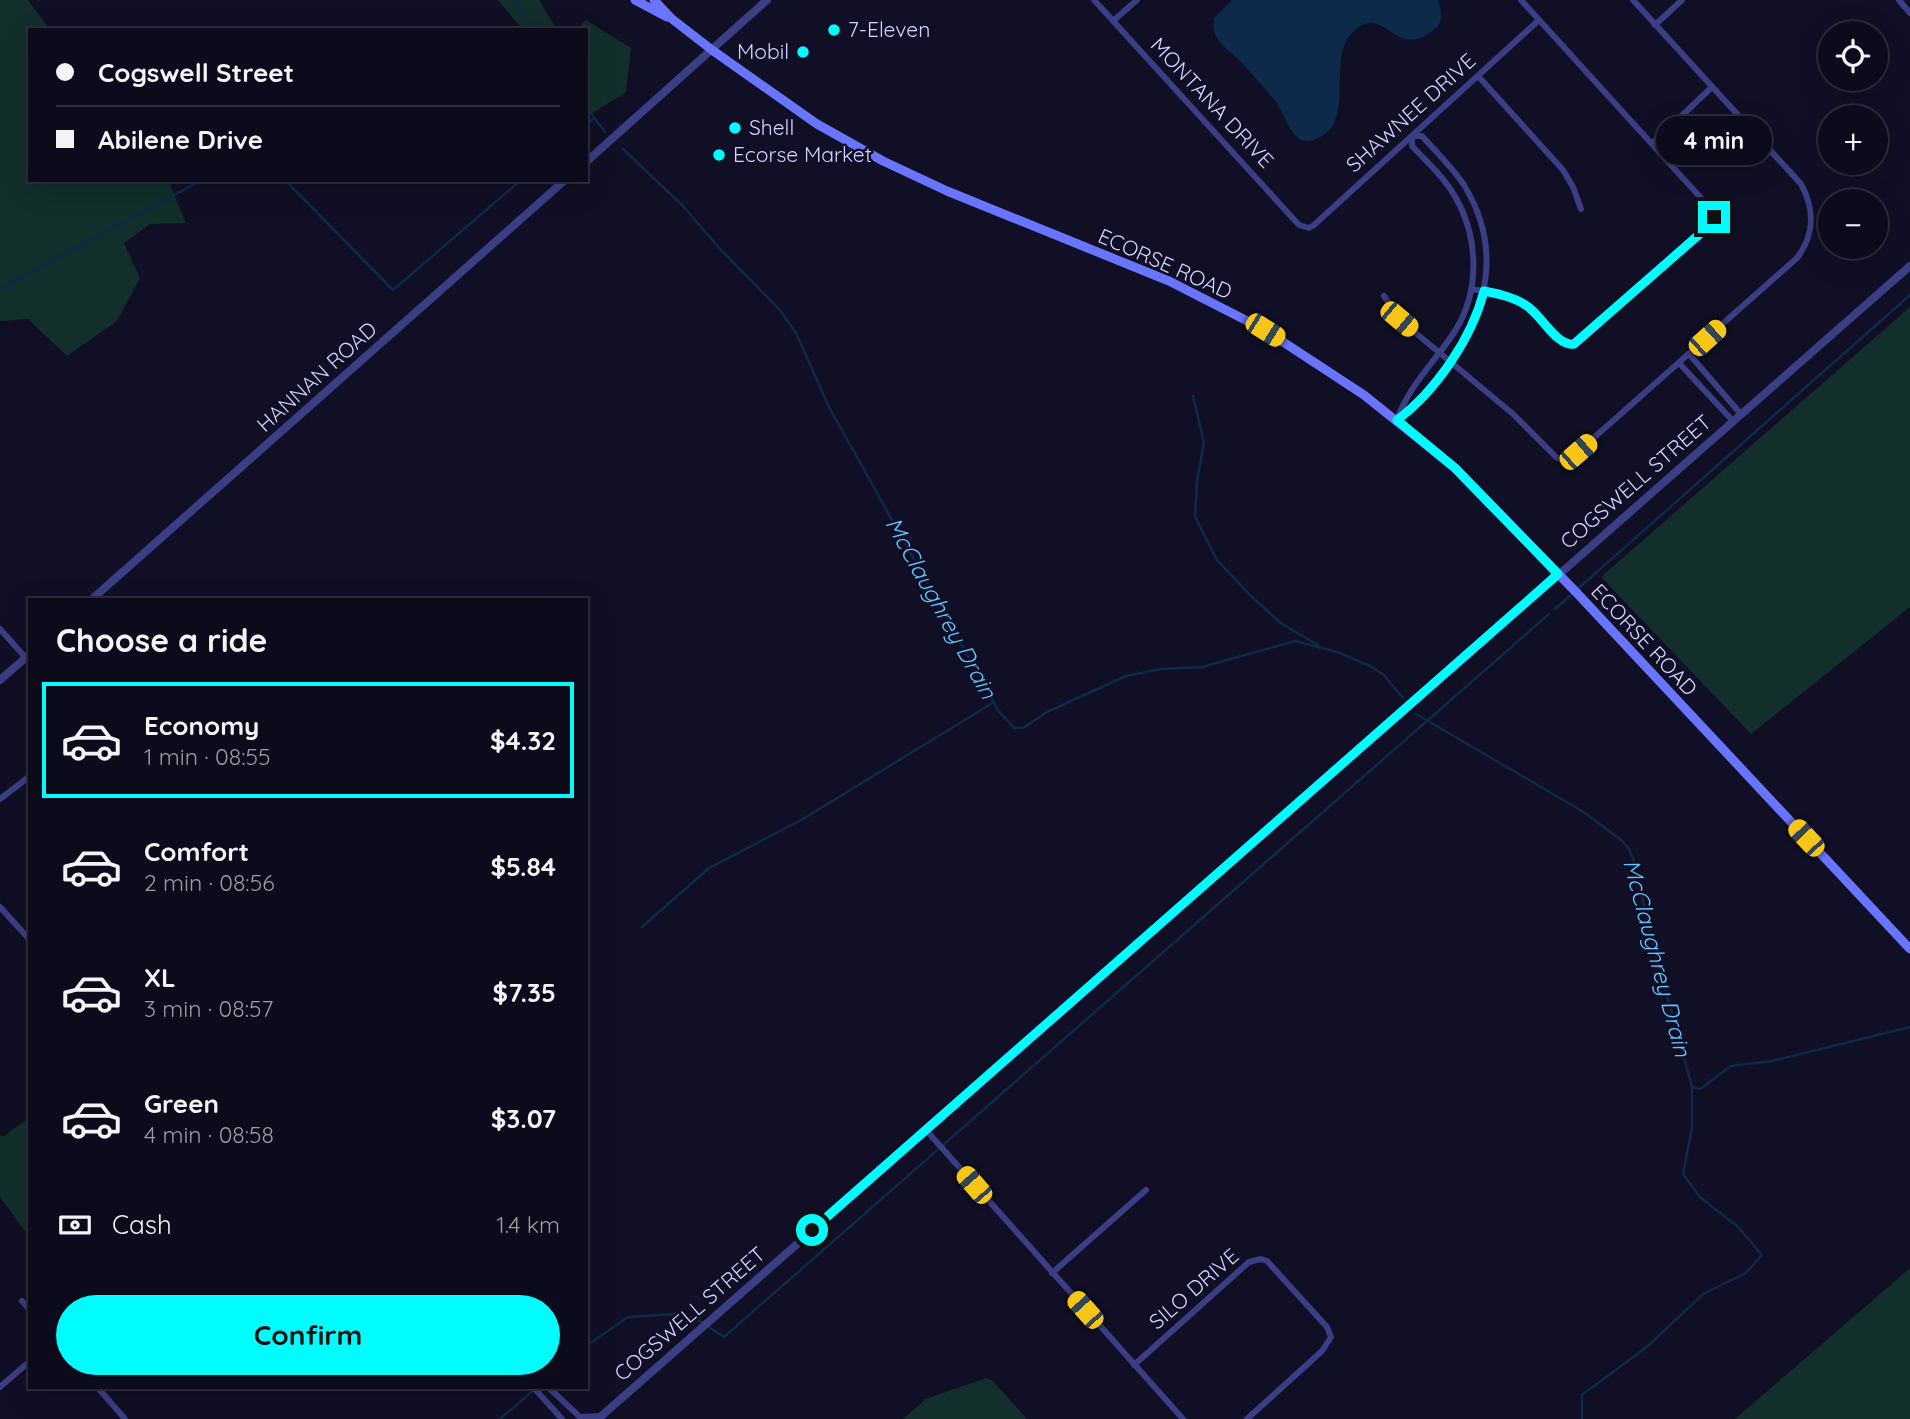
<!DOCTYPE html>
<meta charset="utf-8">
<style>
body{margin:0;font-family:Quicksand,sans-serif;background:#1a1929;color:#f1f3f6;height:100vh;display:flex;flex-direction:column;font-size:26px;white-space:nowrap}
*{box-sizing:border-box;margin:0}
p{font-size:23px;color:#9a9ba3}
.icon{flex:none;width:38px;height:38px;fill:none;stroke:currentColor;stroke-width:2;stroke-linecap:round;stroke-linejoin:round}
.map{position:relative;flex:1;overflow:hidden}
.drawer{position:absolute;left:28px;top:598px;width:560px;height:791px;display:flex;flex-direction:column;background:#0c0b1c;border-radius:0px;box-shadow:0 7px 28px #0002,0 0 0 2px #2c2b3b}
.drawer>*{flex:none}
.guide{position:absolute;left:28px;top:28px;width:560px;height:154px;border-radius:0px;box-shadow:0 7px 28px #0002,0 0 0 2px #2c2b3b;display:grid;align-content:center;height:154px;padding:0 28px;background:#0c0b1c}
.buttons{position:absolute;left:1818px;top:21px;display:grid;gap:14px}
.buttons a{display:grid;place-items:center;width:70px;height:70px;border-radius:50%;background:#0c0b1c;box-shadow:0 7px 28px #0002,0 0 0 2px #2c2b3b;font-size:35px}
.end{position:absolute;width:32px;height:32px;margin:-16px;border:9px solid #00fdfe;background:#111;box-shadow:0 0 0 4px #111}
.from{border-radius:50%}
.bubble{position:absolute;height:49px;border-radius:24px;background:#0c0b1c;box-shadow:0 7px 28px #0002,0 0 0 2px #2c2b3b;font-size:23px;font-weight:700;line-height:49px;text-align:center}
.car{position:absolute;width:21px;height:42px;margin:-21px -10px;border-radius:9px;box-shadow:0 0 5px 2px #0007;background:linear-gradient(#f5c518 24%,#345 0 40%,#f5c518 0 76%,#345 0 86%,#f5c518 0)}
.guide b{display:flex;align-items:center;gap:24px;height:66px;font-size:26px}
.guide b+b{border-top:2px solid #2c2b3b}
.guide i{width:18px;height:18px;background:#f1f3f6}
ul{padding:0;list-style:none}
li{display:flex;align-items:center;gap:21px;height:116px;margin:0 14px 10px;padding:0 14px;border:4px solid transparent;border-radius:0px}
li div{flex:1}
li b{display:block;font-size:26px}
li em{font-style:normal;font-weight:700}
li.current{border-color:#00fdfe}
li>.icon{width:63px;height:63px;stroke-width:1.5}
h2{padding:0 28px;font-size:32px;line-height:84px}
.pay{display:flex;align-items:center;gap:18px;height:77px;padding:0 28px;font-size:26px}
.pay p{margin-inline-start:auto}
.action{display:flex;gap:14px;margin-top:auto;padding:14px 28px}
.action a{flex:1;height:80px;border-radius:42px;background:#00fdfe;color:#111;font-size:28px;font-weight:700;line-height:80px;text-align:center}
.map>svg:first-child{display:block}
.green{fill:#122f2b}
.water{fill:#0d2a4b}
.lines{fill:none;stroke-linecap:round;stroke-linejoin:round}
.stream{stroke:#0d2a4b;stroke-width:2.5}
.minor{stroke:#3a3e84;stroke-width:6}
.tertiary{stroke:#3a3e84;stroke-width:8}
.secondary{stroke:#6a75ff;stroke-width:9}
.route{stroke:#00fdfe;stroke-width:9}
.poi-dot{fill:#00fdfe;stroke:#100f25;stroke-width:2.5}
.labels{text-anchor:middle;stroke-width:5;stroke-linejoin:round;paint-order:stroke}
.poi-label{font-size:21px;fill:#d4d3ff;stroke:#100f25;text-anchor:start}
.street-label{font-size:21px;fill:#d4d3ff;stroke:#100f25}
.water-label{font-size:23px;font-style:italic;fill:#61c5ff;stroke:#100f25}
</style>
<div class="map">
<svg width="1910" height="1419" viewBox="0 0 1910 1419">
<rect width="100%" height="100%" fill="#100f25"/>
<!-- green -->
<path class="green" d="M0,0H28L50,30H30V180H168L186,223L150,224L124,243L140,278L117,321L67,356L28,319L0,321Z
M498,0H539L557,30H523Z
M586,20L631,48L626,92L586,117V30H576Z
M1910,307V607L1751,734L1601,577Z
M30,1117V1238L0,1197V1136H4Z
M1910,1268V1419H1735Z
M986,1378L993,1381L1027,1419H903L926,1399Z"/>
<!-- water -->
<path class="water" d="M1232,0H1438C1441,10 1444,22 1435,29C1401,55 1396,26 1371,23C1365,22 1357,28 1353,32C1324,60 1360,126 1313,140C1307,142 1302,142 1298,138C1286,127 1283,109 1272,97C1262,85 1251,73 1240,61C1232,52 1220,46 1215,34C1213,29 1214,23 1214,18Z"/>
<g class="lines">
<!-- stream -->
<path class="stream" d="M515,0L533,30
M586,107L605,132
M586,125L594,118
M623,149L682,205L721,250L779,309L796,333L829,407L998,710L1014,728H1023L1047,712L1126,676L1161,669L1202,667L1295,641L1337,652L1370,666L1384,675L1403,698
M285,180L393,290L521,180
M0,289L202,180
M1193,396L1204,443L1197,481L1195,517L1217,560L1251,596L1282,624L1318,645
M1555,609L1910,295
M1416,714L1582,811L1620,839L1629,849L1634,861L1650,933L1692,1087V1128L1683,1174L1700,1197L1738,1227L1762,1255L1746,1273L1703,1294L1648,1346L1582,1395V1419
M642,927L709,868L803,819L994,702
M1692,1087L1700,1089L1731,1066L1772,1061L1910,1027
M586,1346L628,1317L675,1314L695,1318L724,1337L1549,614
M500,1419L535,1389"/>
<!-- minor -->
<path class="minor" d="M1094,0L1299,225L1309,228L1314,225L1539,20
M1899,0L1910,13
M1113,21L1137,0
M1655,25L1682,0
M1478,76L1563,170L1573,187L1581,209
M1412,136H1422C1436,152 1452,167 1464,185C1502,247 1489,310 1447,365C1431,385 1417,405 1397,420C1409,385 1435,362 1455,331C1482,288 1478,231 1451,190C1440,173 1425,160 1412,146Z
M1652,144L1712,87
M1471,289C1498,293 1522,298 1541,318C1551,328 1558,347 1574,344L1713,220L1711,209L1521,0
M1384,296L1399,319L1513,414L1556,457L1562,460L1571,458L1797,258C1815,234 1815,210 1801,184L1633,0
M1689,354L1740,413
M1679,363L1732,420
M0,629L26,658
M0,799L30,776
M0,907L30,940
M926,1130L1183,1419
M1052,1273L1146,1190
M22,1301L30,1310
M1134,1365L1249,1262L1261,1259L1267,1261L1327,1327L1331,1337L1322,1351L1247,1419
M0,1387L30,1361
M98,1388L125,1419
M534,1388L562,1419
M549,1388L580,1417L600,1416"/>
<!-- tertiary -->
<path class="tertiary" d="M586,162L767,0
M91,600L565,180
M0,680L30,654
M598,1419L1910,266"/>
<!-- secondary -->
<path class="secondary" d="M635,0L667,17
M654,0L672,19L712,50L817,124L883,161L947,191L1169,281L1265,330L1364,395L1455,468L1575,591L1910,949"/>
</g>
<g class="lines">
<!-- route -->
<path class="route" d="M812,1230L1558,574L1455,468L1397,420C1436,391 1472,338 1484,291C1499,294 1514,297 1527,306C1542,316 1557,347 1574,344L1710,225L1714,217"/>
</g>
<!-- markers -->
<g class="poi-dot">
<circle cx="834" cy="30" r="7"/>
<circle cx="803" cy="52" r="7"/>
<circle cx="735" cy="128" r="7"/>
<circle cx="719" cy="155" r="7"/>
</g>
<g class="labels">
<!-- poi labels -->
<g class="poi-label">
<text x="848" y="37">7-Eleven</text>
<text x="789" y="59" text-anchor="end">Mobil</text>
<text x="749" y="135">Shell</text>
<text x="733" y="162">Ecorse Market</text>
</g>
<!-- street labels -->
<g class="street-label">
<text transform="translate(1212 103) rotate(47)" y="7">MONTANA DRIVE</text>
<text transform="translate(1411 113) rotate(-42)" y="7">SHAWNEE DRIVE</text>
<text transform="translate(1165 264) rotate(24)" y="7">ECORSE ROAD</text>
<text transform="translate(317 377) rotate(-42)" y="7">HANNAN ROAD</text>
<text transform="translate(1636 482) rotate(-41)" y="7">COGSWELL STREET</text>
<text transform="translate(1644 640) rotate(47)" y="7">ECORSE ROAD</text>
<text transform="translate(1194 1289) rotate(-41)" y="7">SILO DRIVE</text>
<text transform="translate(690 1314) rotate(-41)" y="7">COGSWELL STREET</text>
</g>
<!-- water labels -->
<g class="water-label">
<text transform="translate(941 608) rotate(61)" y="8">McClaughrey Drain</text>
<text transform="translate(1657 958) rotate(75)" y="8">McClaughrey Drain</text>
</g>
</g>
</svg>
<div class="buttons">
<a><svg class="icon" aria-label="locate" viewBox="0 0 24 24"><circle cx="12" cy="12" r="6"/><path d="M12 2v4M12 18v4M2 12h4M18 12h4"/></svg></a>
<a>+</a>
<a>−</a>
</div>
<i class="end from" style="left:812px;top:1230px"></i>
<i class="end" style="left:1714px;top:217px"></i>
<div class="bubble" style="left:1656px;top:116px;width:116px">4 min</div>
<i class="car" style="left:1399px;top:319px;rotate:130deg"></i>
<i class="car" style="left:1265px;top:330px;rotate:122deg"></i>
<i class="car" style="left:1707px;top:338px;rotate:48deg"></i>
<i class="car" style="left:1578px;top:452px;rotate:49deg"></i>
<i class="car" style="left:1806px;top:838px;rotate:317deg"></i>
<i class="car" style="left:974px;top:1185px;rotate:319deg"></i>
<i class="car" style="left:1085px;top:1310px;rotate:318deg"></i>
<div class="guide">
<b><i class="from"></i>Cogswell Street</b>
<b><i></i>Abilene Drive</b>
</div>
<section class="drawer">
<h2>Choose a ride</h2>
<ul>
<li class="current"><svg class="icon" aria-label="car" viewBox="0 0 24 24"><path d="M5 17H2v-5l4-1 3-4h7l3 4 3 1v5h-3M9 17h6M6 11h13"/><circle cx="7" cy="17" r="2"/><circle cx="17" cy="17" r="2"/></svg><div><b>Economy</b><p>1 min · 08:55</p></div><em>$4.32</em></li>
<li><svg class="icon" aria-label="car" viewBox="0 0 24 24"><path d="M5 17H2v-5l4-1 3-4h7l3 4 3 1v5h-3M9 17h6M6 11h13"/><circle cx="7" cy="17" r="2"/><circle cx="17" cy="17" r="2"/></svg><div><b>Comfort</b><p>2 min · 08:56</p></div><em>$5.84</em></li>
<li><svg class="icon" aria-label="car" viewBox="0 0 24 24"><path d="M5 17H2v-5l4-1 3-4h7l3 4 3 1v5h-3M9 17h6M6 11h13"/><circle cx="7" cy="17" r="2"/><circle cx="17" cy="17" r="2"/></svg><div><b>XL</b><p>3 min · 08:57</p></div><em>$7.35</em></li>
<li><svg class="icon" aria-label="car" viewBox="0 0 24 24"><path d="M5 17H2v-5l4-1 3-4h7l3 4 3 1v5h-3M9 17h6M6 11h13"/><circle cx="7" cy="17" r="2"/><circle cx="17" cy="17" r="2"/></svg><div><b>Green</b><p>4 min · 08:58</p></div><em>$3.07</em></li>
</ul>
<div class="pay"><svg class="icon" aria-label="cash" viewBox="0 0 24 24"><path d="M3 7h18v10H3z"/><circle cx="12" cy="12" r="2"/></svg>Cash<p>1.4 km</p></div>
<div class="action"><a>Confirm</a></div>
</section>
</div>
